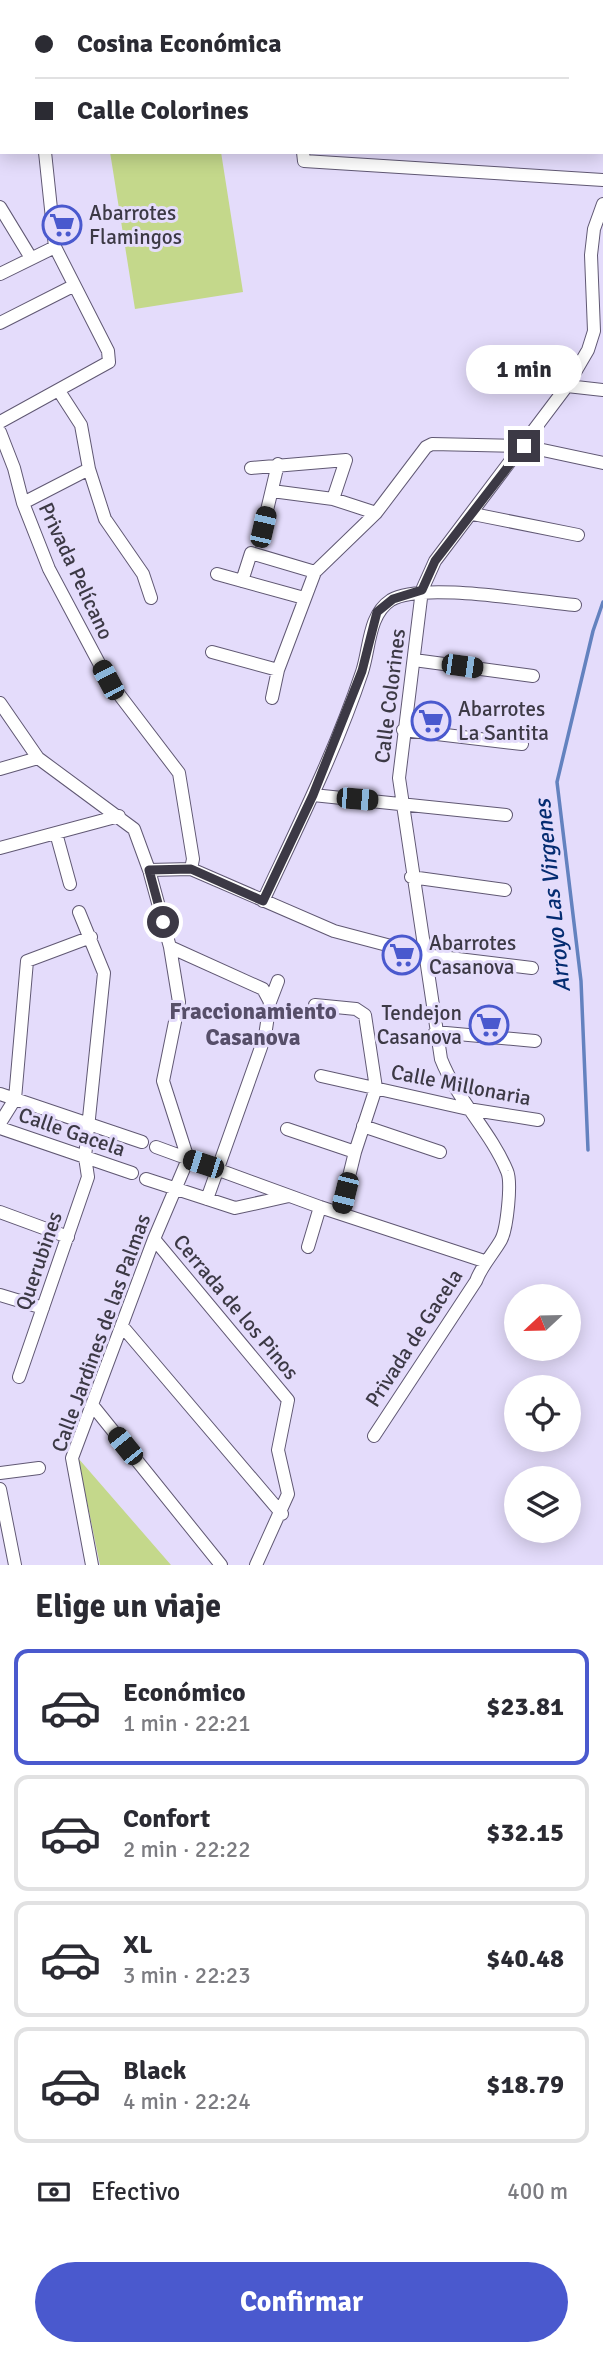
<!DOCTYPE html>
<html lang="es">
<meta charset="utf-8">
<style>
body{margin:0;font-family:Signika,sans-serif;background:#f7f7f7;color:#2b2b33;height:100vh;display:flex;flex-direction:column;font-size:26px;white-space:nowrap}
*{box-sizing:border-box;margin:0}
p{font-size:23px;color:#7c7c81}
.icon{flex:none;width:38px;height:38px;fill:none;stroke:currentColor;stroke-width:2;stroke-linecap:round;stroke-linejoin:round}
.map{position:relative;height:1565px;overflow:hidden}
.drawer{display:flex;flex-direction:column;background:#fff;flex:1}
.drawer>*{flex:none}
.hud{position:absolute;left:0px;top:0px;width:604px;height:154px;box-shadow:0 4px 18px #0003;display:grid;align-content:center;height:154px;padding:0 35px;background:#fff}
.needle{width:46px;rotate:248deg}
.fabs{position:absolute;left:504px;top:1284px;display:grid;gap:14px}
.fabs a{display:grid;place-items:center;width:77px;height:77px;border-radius:50%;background:#fff;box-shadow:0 4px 18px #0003;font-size:35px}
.end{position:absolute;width:32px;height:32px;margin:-16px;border:9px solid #3c3945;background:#fff;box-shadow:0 0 0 4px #fff}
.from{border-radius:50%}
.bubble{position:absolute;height:49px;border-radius:24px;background:#fff;box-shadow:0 4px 18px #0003;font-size:23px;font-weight:700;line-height:49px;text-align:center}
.car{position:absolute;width:21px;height:42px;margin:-21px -10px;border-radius:9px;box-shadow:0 0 5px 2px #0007;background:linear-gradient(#222 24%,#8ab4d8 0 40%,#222 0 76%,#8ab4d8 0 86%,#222 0)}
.hud b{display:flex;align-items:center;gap:24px;height:66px;font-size:26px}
.hud b+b{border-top:2px solid #e1e1e2}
.hud i{width:18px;height:18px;background:#2b2b33}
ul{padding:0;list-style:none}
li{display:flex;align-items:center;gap:21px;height:116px;margin:0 14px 10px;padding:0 21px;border:4px solid #e1e1e2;border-radius:14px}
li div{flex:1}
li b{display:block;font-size:26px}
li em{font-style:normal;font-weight:700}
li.current{border-color:#4a59ce}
li>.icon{width:63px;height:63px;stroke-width:1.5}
h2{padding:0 35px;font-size:32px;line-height:84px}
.pay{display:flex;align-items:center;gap:18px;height:77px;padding:0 35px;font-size:26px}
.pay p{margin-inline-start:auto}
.action{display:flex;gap:14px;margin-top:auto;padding:14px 35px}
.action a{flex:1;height:80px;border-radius:42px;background:#4a59ce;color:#fff;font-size:28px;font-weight:700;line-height:80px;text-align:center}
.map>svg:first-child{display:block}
.green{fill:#c4d88b}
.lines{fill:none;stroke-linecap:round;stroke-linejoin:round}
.stream{stroke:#6382bf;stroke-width:3.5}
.minor-casing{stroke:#605873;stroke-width:14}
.minor{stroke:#fff;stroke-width:12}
.route{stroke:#3c3945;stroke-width:9}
.labels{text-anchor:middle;stroke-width:6;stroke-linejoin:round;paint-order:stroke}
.poi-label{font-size:21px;fill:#3c3945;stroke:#e4dcfb;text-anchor:start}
.street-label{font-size:21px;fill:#3c3945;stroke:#e4dcfb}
.water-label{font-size:23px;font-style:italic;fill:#052c71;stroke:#e4dcfb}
.neighbourhood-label{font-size:23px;font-weight:bold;fill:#564e69;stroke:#e4dcfb}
</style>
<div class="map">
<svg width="603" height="1565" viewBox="0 0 603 1565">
<rect width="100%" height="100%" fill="#e4dcfb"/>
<!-- green -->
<path class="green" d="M110,152H221L243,292L135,309Z
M78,1458L171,1565H100Z"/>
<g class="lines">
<!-- stream -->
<path class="stream" d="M588,1150L581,981L557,782L593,631L603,602"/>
<defs>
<path id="minor" d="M106,0L107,2
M276,2V0
M370,2L380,0
M602,32H603
M0,66L2,69
M602,103H603
M303,152L304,161L603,180
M0,207L31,258
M0,274L55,247
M0,323L73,286
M567,386L603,390
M59,391L81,425L89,469L105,519L143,574L151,598
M0,422L109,362L108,351L55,247L45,152
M0,432L14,468L23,503L49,569L108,680L179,773L193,859L191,869
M251,468L346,460L333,499
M272,491L333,499L376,513
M23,503L89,469
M473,514L578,535
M263,527L278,464
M217,574L304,598
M242,581L251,553L315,572
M212,652L278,670
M414,660L533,676
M272,698L278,670L315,572L376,513L426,447L432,444L524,446L603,463
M0,703L38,758L134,829L149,870L170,947L179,1002L163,1081L188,1159L154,1239L72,1458L92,1565
M403,730L522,744
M0,769L38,758
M313,795L506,815
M56,833L70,884
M0,848L119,816
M149,870L191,869L334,931L425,955L532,968
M411,877L505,890
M263,901C298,826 336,750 362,672C370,648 368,615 391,600C422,581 535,602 575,605
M170,947L263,989L270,1002
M315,1005L356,1009L365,1015L376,1088L355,1152L340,1213
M435,1032L535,1041
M321,1076L468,1109L538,1120
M0,1094L142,1142
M0,1123L15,1099L27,961L91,937
M363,1126L440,1152
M0,1128L132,1173
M287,1129L355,1152
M156,1147L320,1207L484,1261
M146,1179L235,1208L289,1196
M207,1199L265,1036L270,1002L278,981
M0,1212L68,1237
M154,1239L288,1400L278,1450L288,1494L256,1565
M308,1247L320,1207
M0,1295L43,1308
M122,1326L282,1514
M19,1377L88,1177L85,1157L104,973L79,912
M93,1406L221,1565
M374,1436L476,1281C482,1265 493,1254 501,1240C507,1229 512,1182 507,1171C491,1132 457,1100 441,1059L399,778L422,590L435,561L567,386L588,350L594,331L591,255L594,229L603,204
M0,1473L39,1468
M0,1489L15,1565"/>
</defs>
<!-- minor casing -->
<use href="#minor" class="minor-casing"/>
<!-- minor -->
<use href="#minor" class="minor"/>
</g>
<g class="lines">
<!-- route -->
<path class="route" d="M163,922L149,870L191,869L263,901L313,795L362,671L377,612L393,599L422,590L435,561L524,446"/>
</g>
<!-- icons -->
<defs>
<symbol id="supermarket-ring" viewBox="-11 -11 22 22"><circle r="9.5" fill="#e4dcfb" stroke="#4a59ce" stroke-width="1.5"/><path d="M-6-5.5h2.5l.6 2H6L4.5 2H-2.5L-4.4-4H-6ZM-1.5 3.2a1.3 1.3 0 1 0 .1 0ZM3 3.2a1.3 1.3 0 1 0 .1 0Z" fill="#4a59ce"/></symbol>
</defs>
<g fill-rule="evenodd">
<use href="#supermarket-ring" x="40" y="203" width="44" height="44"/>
<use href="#supermarket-ring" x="409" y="699" width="44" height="44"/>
<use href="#supermarket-ring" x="380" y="933" width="44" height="44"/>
<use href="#supermarket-ring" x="467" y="1003" width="44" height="44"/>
</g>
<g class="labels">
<!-- poi labels -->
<g class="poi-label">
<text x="89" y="220">Abarrotes<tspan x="89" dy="24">Flamingos</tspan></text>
<text x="458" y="716">Abarrotes<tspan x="458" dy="24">La Santita</tspan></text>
<text x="429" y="950">Abarrotes<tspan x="429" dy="24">Casanova</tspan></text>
<text x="462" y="1020" text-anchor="end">Tendejon<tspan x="462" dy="24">Casanova</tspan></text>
</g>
<!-- street labels -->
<g class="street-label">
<text transform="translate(76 571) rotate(65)" y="7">Privada Pelícano</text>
<text transform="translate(390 696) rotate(-83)" y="7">Calle Colorines</text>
<text transform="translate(461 1085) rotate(11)" y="7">Calle Millonaria</text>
<text transform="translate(72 1132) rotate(19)" y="7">Calle Gacela</text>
<text transform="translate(39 1261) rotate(-71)" y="7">Querubines</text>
<text transform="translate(236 1307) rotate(50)" y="7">Cerrada de los Pinos</text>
<text transform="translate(101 1333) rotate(-70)" y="7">Calle Jardines de las Palmas</text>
<text transform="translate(414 1338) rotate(-57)" y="7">Privada de Gacela</text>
</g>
<!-- water labels -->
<g class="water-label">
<text transform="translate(552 896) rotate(-96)" y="8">Arroyo Las Virgenes</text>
</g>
<!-- neighbourhood labels -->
<g class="neighbourhood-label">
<text x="253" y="1019">Fraccionamiento<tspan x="253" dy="26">Casanova</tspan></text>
</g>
</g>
</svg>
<div class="fabs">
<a><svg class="needle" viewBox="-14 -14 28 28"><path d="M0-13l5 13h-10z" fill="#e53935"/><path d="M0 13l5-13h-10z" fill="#7c7c81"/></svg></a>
<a><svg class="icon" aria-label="locate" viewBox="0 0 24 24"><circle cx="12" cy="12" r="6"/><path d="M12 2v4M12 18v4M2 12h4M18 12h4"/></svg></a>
<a><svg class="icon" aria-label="layers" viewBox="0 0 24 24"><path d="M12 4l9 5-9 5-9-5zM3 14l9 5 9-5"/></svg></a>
</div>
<i class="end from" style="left:163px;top:922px"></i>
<i class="end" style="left:524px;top:446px"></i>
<div class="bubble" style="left:466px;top:345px;width:116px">1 min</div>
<i class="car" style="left:263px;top:527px;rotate:13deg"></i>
<i class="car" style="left:462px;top:666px;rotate:98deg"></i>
<i class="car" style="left:108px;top:680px;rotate:332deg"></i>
<i class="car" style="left:357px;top:799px;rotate:95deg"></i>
<i class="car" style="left:203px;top:1164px;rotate:288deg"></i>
<i class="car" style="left:345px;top:1193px;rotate:194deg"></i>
<i class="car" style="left:125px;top:1446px;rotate:321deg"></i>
<div class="hud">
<b><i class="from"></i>Cosina Económica</b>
<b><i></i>Calle Colorines</b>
</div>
</div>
<section class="drawer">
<h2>Elige un viaje</h2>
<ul>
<li class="current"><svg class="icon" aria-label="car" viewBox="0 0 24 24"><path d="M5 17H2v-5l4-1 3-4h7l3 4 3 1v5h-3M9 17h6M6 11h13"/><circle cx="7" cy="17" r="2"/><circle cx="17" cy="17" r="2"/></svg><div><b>Económico</b><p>1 min · 22:21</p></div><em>$23.81</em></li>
<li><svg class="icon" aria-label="car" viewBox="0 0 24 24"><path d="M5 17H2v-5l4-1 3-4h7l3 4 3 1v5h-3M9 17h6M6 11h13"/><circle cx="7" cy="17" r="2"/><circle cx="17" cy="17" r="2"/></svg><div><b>Confort</b><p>2 min · 22:22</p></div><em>$32.15</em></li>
<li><svg class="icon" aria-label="car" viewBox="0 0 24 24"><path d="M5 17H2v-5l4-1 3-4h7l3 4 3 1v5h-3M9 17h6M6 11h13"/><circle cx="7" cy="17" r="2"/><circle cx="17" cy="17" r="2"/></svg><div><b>XL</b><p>3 min · 22:23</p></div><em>$40.48</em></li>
<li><svg class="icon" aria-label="car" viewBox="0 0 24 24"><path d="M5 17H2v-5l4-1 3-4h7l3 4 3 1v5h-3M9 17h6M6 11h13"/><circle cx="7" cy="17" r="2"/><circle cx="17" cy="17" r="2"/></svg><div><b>Black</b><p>4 min · 22:24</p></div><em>$18.79</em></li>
</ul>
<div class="pay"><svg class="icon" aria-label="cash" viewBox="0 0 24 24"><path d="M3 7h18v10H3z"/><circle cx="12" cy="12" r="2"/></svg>Efectivo<p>400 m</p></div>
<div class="action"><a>Confirmar</a></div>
</section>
